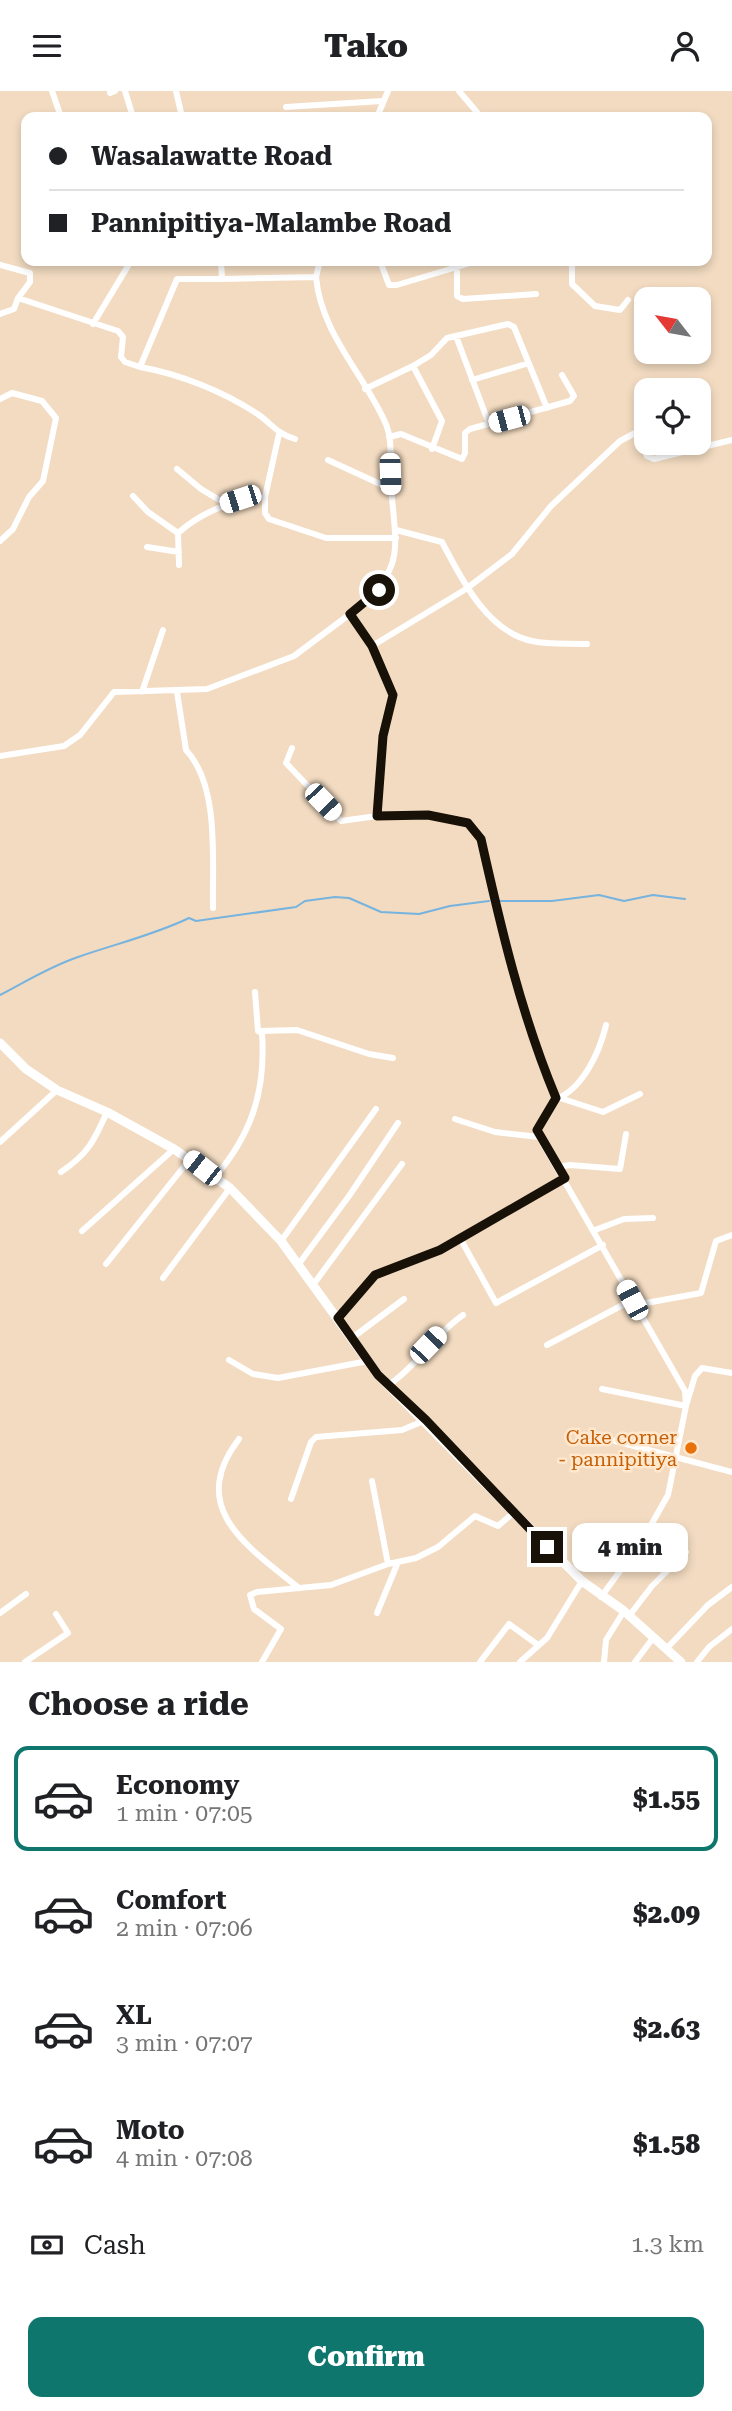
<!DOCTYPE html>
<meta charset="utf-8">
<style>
body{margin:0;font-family:"Roboto Serif",serif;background:#f2f2f2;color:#202124;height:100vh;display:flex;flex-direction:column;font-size:26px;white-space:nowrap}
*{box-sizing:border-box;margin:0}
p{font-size:23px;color:#757577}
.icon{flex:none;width:38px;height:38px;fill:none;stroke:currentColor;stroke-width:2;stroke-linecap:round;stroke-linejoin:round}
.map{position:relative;height:1571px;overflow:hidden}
.details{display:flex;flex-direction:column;background:#fff;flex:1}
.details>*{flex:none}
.guide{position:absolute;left:21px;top:21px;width:691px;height:154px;border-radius:14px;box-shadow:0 4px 10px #0003;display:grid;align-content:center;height:154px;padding:0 28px;background:#fff}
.needle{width:46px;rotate:301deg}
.controls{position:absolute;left:634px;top:196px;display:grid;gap:14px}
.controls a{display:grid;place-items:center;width:77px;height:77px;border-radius:14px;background:#fff;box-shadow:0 4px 10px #0003;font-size:35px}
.end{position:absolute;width:32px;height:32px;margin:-16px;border:9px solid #181108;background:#fff;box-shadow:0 0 0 4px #fff}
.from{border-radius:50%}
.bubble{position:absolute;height:49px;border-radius:14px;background:#fff;box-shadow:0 4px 10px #0003;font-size:23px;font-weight:800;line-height:49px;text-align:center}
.car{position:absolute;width:21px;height:42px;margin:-21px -10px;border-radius:9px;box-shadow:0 0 5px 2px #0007;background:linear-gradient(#fff 24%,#345 0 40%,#fff 0 76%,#345 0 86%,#fff 0)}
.guide b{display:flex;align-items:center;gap:24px;height:66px;font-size:26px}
.guide b+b{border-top:2px solid #e0e0e0}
.guide i{width:18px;height:18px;background:#202124}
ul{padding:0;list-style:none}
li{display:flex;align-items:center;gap:21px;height:105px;margin:0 14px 10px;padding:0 14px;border:4px solid transparent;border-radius:14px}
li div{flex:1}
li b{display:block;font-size:26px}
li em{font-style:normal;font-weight:800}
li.on{border-color:#0f766e}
li>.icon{width:63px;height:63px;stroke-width:1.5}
h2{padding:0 28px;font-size:32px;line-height:84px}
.pay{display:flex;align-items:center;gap:18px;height:77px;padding:0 28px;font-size:26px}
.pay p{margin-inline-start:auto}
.action{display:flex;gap:14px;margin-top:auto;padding:14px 28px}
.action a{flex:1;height:80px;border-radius:14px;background:#0f766e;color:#fff;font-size:28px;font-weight:800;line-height:80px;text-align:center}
header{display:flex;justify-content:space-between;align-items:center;height:91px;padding:0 28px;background:#fff;font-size:32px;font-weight:800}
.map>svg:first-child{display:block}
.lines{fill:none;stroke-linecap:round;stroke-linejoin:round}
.stream{stroke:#76b3df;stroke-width:2}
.street{stroke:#fff;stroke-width:6}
.secondary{stroke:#fff;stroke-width:9}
.route{stroke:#181108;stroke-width:9}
.food-dot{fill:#e8710a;stroke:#ffe8ce;stroke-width:2.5}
.labels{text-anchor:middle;stroke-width:5;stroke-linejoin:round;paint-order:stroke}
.food-label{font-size:19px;fill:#c56008;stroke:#ffe8ce;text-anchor:end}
</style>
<header><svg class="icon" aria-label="menu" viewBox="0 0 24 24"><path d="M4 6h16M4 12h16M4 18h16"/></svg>Tako<svg class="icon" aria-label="person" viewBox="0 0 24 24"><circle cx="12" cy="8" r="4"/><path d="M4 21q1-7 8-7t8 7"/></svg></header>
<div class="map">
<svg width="732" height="1571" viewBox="0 0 732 1571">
<rect width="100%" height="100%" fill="#f2dbc1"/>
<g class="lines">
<!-- stream -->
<path class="stream" d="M498,810H552L599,804L624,810L653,804L685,808
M0,904C25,891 51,875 78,866C115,853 154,844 189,827L196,830L296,816L305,810L335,806L349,807L381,821L419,823L450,815L489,810"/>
<!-- street -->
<path class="street" d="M52,0L61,26
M125,0L133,26
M176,0L182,26
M459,0L481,26
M110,2L115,0
M286,16L382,10
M377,26L388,0
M221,170L222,188L316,186C321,242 363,282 385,331C394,350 389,374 391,395C396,461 407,476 350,523L372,555L393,604L383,645L377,725L428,724L468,732L481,748C501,837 521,923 556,1008L537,1039L539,1046L685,1300L686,1315L668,1404L642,1450L601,1506
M380,170L389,194H397L477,170
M572,170V193L595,215L620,219L628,209
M0,174L30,182V191L18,207L118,240L123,246L121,266L125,271L140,276
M457,176V205L463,208L536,203
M316,186L320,170
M222,188H177L140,276C180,283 225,301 259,324C273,334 276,342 295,348
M0,223L14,218L18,207
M93,233L131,170
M456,245L489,333
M413,275L442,330L432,358
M472,289L529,272
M365,298L413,275L431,264L447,247L508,233L514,236L547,317
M0,308L12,302L42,310L56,327L43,390L29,406L13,438L0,450
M279,343L265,406V422L269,428L326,447H396
M389,346L401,343L462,368L465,362V342L470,338L570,310L574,305L562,284
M328,369L391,398
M177,378L201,398L226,413
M133,405L148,421L178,442
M396,439L442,451C461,487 487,541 532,550C550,554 569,552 587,553
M147,456L179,461
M179,474L178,442C203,420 232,409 265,406
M372,555L466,498L512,463L551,415L620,350L637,341L647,365L654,368L732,349
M142,601L163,539
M177,601L186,659C220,695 212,771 213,817
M292,657L286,672L341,730L377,725
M0,665L64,655L80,644L114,601L207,598L294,565L350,523
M260,940L297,939L369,963L393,967
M560,1007L603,1021L640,1003
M556,1008C583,998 600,960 606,934
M455,1028L495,1041L539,1046
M0,1051L57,999
M558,1076L570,1074L620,1078L626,1043
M61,1081C88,1063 94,1050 107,1021
M215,1086C252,1043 266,999 262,942L258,940L255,901
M595,1139L624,1128L653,1127
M82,1140L174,1058
M460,1147L496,1212L603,1154
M281,1150L376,1018
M106,1173L190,1068
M298,1174L349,1105L398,1032
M163,1187L230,1097
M313,1194L402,1073
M338,1227L375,1184L440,1159L565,1087
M352,1247L404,1208
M547,1254L632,1209L646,1212L701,1202L716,1150L732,1144
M229,1269L253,1283L278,1287L368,1270
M390,1293C419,1273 434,1244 463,1224
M602,1298L686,1315L695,1285L702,1277L732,1282
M600,1346L732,1381
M239,1348C186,1417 248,1456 299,1497
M372,1390L388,1473
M291,1408L311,1351L316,1346L402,1339L426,1329
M0,1522L26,1503
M377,1522L398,1471
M629,1525L652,1495L686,1461
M667,1557L708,1514L732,1496
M25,1571L68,1542L56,1523
M262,1571L281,1538L254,1518L250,1504L257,1501L331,1494L388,1473L416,1467L438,1456L475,1425L498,1435L513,1422
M480,1571L509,1533L538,1554
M520,1571L547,1547L582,1490
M604,1571L606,1549L624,1520
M635,1571L653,1547
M697,1571L709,1556L732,1538"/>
<!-- secondary -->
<path class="secondary" d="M0,952L26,978L57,999L107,1021L174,1058L230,1097L281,1150L378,1284L582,1490L624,1520L681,1571"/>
</g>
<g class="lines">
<!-- route -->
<path class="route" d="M379,499L350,523L372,555L393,604L383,645L377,725L428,724L468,732L481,748C501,837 521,923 556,1007L537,1039L565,1087L440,1159L375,1184L338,1227L378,1284L426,1329L547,1456"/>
</g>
<!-- markers -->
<circle class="food-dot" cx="691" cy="1357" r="7"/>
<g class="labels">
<!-- food labels -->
<g class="food-label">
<text x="677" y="1353">Cake corner<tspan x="677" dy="22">- pannipitiya</tspan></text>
</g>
</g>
</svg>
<div class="controls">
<a><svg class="needle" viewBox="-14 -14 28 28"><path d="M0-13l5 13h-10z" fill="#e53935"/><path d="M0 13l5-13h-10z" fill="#757577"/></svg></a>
<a><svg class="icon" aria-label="locate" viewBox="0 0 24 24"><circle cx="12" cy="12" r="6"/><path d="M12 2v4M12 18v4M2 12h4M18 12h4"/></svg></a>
</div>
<i class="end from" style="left:379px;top:499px"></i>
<i class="end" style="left:547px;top:1456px"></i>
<div class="bubble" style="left:572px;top:1432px;width:116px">4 min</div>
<i class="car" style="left:509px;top:328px;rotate:255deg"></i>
<i class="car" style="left:390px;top:383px;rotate:178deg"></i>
<i class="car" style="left:240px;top:408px;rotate:252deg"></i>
<i class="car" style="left:323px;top:711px;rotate:136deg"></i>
<i class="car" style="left:202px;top:1077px;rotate:308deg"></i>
<i class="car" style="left:632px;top:1209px;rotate:332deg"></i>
<i class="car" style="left:428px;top:1254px;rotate:44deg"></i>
<div class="guide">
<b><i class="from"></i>Wasalawatte Road</b>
<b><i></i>Pannipitiya-Malambe Road</b>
</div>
</div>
<section class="details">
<h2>Choose a ride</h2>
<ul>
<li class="on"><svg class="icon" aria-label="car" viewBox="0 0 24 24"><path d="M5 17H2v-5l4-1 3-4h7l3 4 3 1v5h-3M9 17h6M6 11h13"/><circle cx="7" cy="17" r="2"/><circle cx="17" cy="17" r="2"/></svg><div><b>Economy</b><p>1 min · 07:05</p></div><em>$1.55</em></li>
<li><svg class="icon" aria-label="car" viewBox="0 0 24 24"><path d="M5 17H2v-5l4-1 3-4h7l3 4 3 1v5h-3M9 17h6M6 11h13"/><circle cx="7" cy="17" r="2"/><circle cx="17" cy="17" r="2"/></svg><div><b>Comfort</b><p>2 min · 07:06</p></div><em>$2.09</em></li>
<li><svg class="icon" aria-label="car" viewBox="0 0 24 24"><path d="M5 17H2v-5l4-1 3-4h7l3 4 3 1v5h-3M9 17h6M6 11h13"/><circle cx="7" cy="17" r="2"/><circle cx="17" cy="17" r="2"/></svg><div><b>XL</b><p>3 min · 07:07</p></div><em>$2.63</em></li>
<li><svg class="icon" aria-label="car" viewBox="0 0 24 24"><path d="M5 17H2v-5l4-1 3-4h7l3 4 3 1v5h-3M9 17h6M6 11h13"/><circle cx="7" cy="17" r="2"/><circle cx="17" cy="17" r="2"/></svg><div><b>Moto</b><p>4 min · 07:08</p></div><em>$1.58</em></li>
</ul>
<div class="pay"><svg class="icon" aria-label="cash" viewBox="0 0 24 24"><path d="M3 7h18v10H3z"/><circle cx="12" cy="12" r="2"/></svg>Cash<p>1.3 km</p></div>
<div class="action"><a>Confirm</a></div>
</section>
